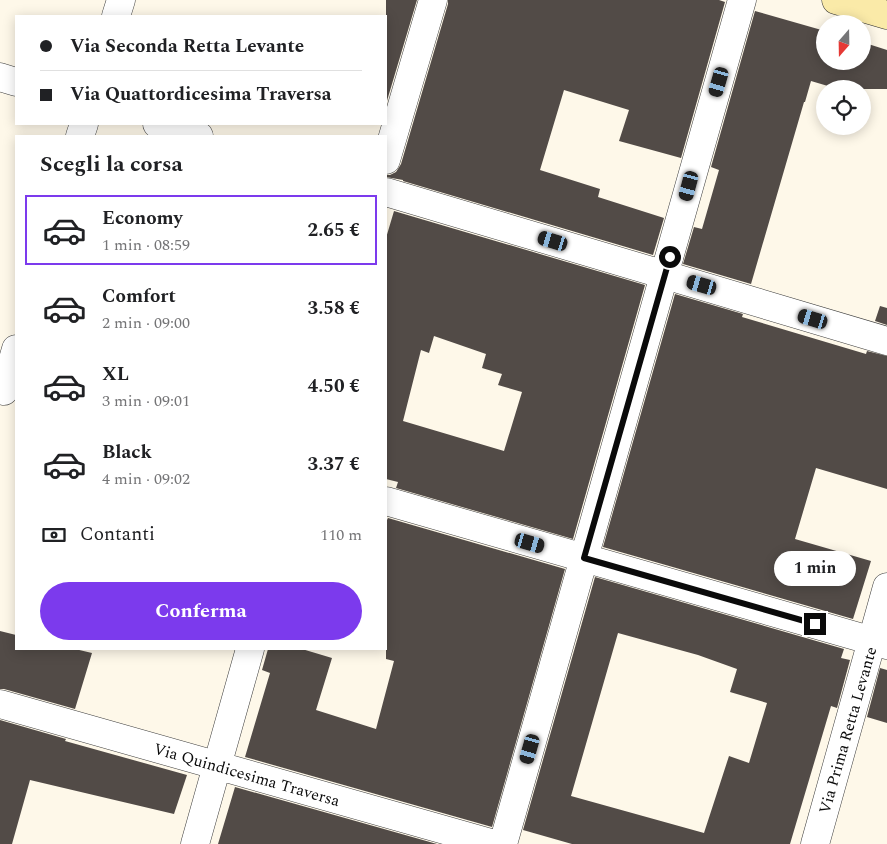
<!DOCTYPE html>
<html lang="it">
<meta charset="utf-8">
<style>
body{margin:0;font-family:Spectral,serif;background:#f2f2f2;color:#202124;height:100vh;display:flex;flex-direction:column;font-size:19px;white-space:nowrap}
*{box-sizing:border-box;margin:0}
p{font-size:16px;color:#757577}
.icon{flex:none;width:28px;height:28px;fill:none;stroke:currentColor;stroke-width:2;stroke-linecap:round;stroke-linejoin:round}
.map{position:relative;flex:1;overflow:hidden}
.side{position:absolute;left:15px;top:135px;width:372px;height:515px;display:flex;flex-direction:column;background:#fff;border-radius:0px;box-shadow:0 2px 12px #0003}
.side>*{flex:none}
.hud{position:absolute;left:15px;top:15px;width:372px;height:110px;border-radius:0px;box-shadow:0 2px 12px #0003;display:grid;align-content:center;height:110px;padding:0 25px;background:#fff}
.needle{width:32px;rotate:200deg}
.tools{position:absolute;left:816px;top:15px;display:grid;gap:10px}
.tools a{display:grid;place-items:center;width:55px;height:55px;border-radius:50%;background:#fff;box-shadow:0 2px 12px #0003;font-size:25px}
.end{position:absolute;width:22px;height:22px;margin:-11px;border:6px solid #0a0a0a;background:#fff;box-shadow:0 0 0 2px #fff}
.from{border-radius:50%}
.bubble{position:absolute;height:35px;border-radius:18px;background:#fff;box-shadow:0 2px 12px #0003;font-size:16px;font-weight:700;line-height:35px;text-align:center}
.car{position:absolute;width:15px;height:30px;margin:-15px -8px;border-radius:6px;box-shadow:0 0 4px 1px #0007;background:linear-gradient(#222 24%,#8ab4d8 0 40%,#222 0 76%,#8ab4d8 0 86%,#222 0)}
.hud b{display:flex;align-items:center;gap:18px;height:48px;font-size:19px}
.hud b+b{border-top:1px solid #e0e0e0}
.hud i{width:12px;height:12px;background:#202124}
ul{padding:0;list-style:none}
li{display:flex;align-items:center;gap:15px;height:70px;margin:0 10px 8px;padding:0 15px;border:2px solid transparent;border-radius:0px}
li div{flex:1}
li b{display:block;font-size:19px}
li em{font-style:normal;font-weight:700}
li.selected{border-color:#7c3aed}
li>.icon{width:45px;height:45px;stroke-width:1.5}
h2{padding:0 25px;font-size:22px;line-height:60px}
.pay{display:flex;align-items:center;gap:12px;height:55px;padding:0 25px;font-size:19px}
.pay p{margin-inline-start:auto}
.button{display:flex;gap:10px;margin-top:auto;padding:10px 25px}
.button a{flex:1;height:58px;border-radius:30px;background:#7c3aed;color:#fff;font-size:20px;font-weight:700;line-height:58px;text-align:center}
.map>svg:first-child{display:block}
.building{fill:#524b47;fill-rule:evenodd}
.lines{fill:none;stroke-linecap:round;stroke-linejoin:round}
.street-casing{stroke:#3d3d3d;stroke-width:29}
.secondary-casing{stroke:#2c2c2c;stroke-width:29}
.street{stroke:#fff;stroke-width:28}
.secondary{stroke:#faeaa8;stroke-width:28}
.route{stroke:#0a0a0a;stroke-width:6}
.labels{text-anchor:middle;stroke-width:5;stroke-linejoin:round;paint-order:stroke}
.street-label{font-size:16px;fill:#0a0a0a;stroke:#fff}
</style>
<div class="map">
<svg width="887" height="844" viewBox="0 0 887 844">
<rect width="100%" height="100%" fill="#fef8e9"/>
<!-- building -->
<path class="building" d="M386,0H417L386,104Z
M448,0H719L725,2L681,158L619,141L629,110L564,90L540,170L600,189L598,197L664,218L653,255L403,181V180L386,177V175H390L396,172L401,164L448,4Z
M755,11L825,31V61H862V42L887,50V89H838L811,81L805,102H804L751,284L683,264L694,227L702,229L719,170L711,167Z
M394,211L645,285L573,539L396,488L398,482L386,479V238ZM434,336L486,354L482,368L502,374L498,385L522,392L504,451L403,421L421,350L429,353Z
M675,294L743,314L742,317L866,354L867,351L887,356V489L816,468L795,539L871,561L853,619L603,547Z
M880,306L887,308V325L875,321Z
M388,518L565,569L492,827L245,757L270,673L262,670L268,649H302L332,658L316,710L376,729L394,661L386,659V522Z
M595,577L844,649L841,658L850,660L837,708L831,706L790,844H572L523,830ZM618,633L698,655L737,669L730,692L767,703L749,763L729,756L704,833L571,796Z
M0,631L16,635V649H75L92,653L75,709L4,689H0Z
M880,668L887,670V723L867,717Z
M0,720L66,739L65,741L187,775L174,814L30,780L12,844H0Z
M235,787L437,844H218Z"/>
<g class="lines">
<defs>
<path id="street" d="M116,16L121,0
M0,77L16,82
M157,124L199,136
M80,136L84,124
M386,160L433,0
M386,192L887,341
M4,391L16,349
M386,501L887,645
M0,704L494,844
M195,844L250,649
M503,844L742,0
M815,844L887,587"/>
<path id="secondary" d="M836,0L887,15"/>
</defs>
<!-- street casing -->
<use href="#street" class="street-casing"/>
<!-- secondary casing -->
<use href="#secondary" class="secondary-casing"/>
<!-- street -->
<use href="#street" class="street"/>
<!-- secondary -->
<use href="#secondary" class="secondary"/>
</g>
<g class="lines">
<!-- route -->
<path class="route" d="M670,257L584,558L815,624"/>
</g>
<g class="labels">
<!-- street labels -->
<g class="street-label">
<text transform="translate(847 730) rotate(-74)" y="6">Via Prima Retta Levante</text>
<text transform="translate(247 774) rotate(16)" y="6">Via Quindicesima Traversa</text>
</g>
</g>
</svg>
<div class="tools">
<a><svg class="needle" viewBox="-14 -14 28 28"><path d="M0-13l5 13h-10z" fill="#e53935"/><path d="M0 13l5-13h-10z" fill="#757577"/></svg></a>
<a><svg class="icon" aria-label="locate" viewBox="0 0 24 24"><circle cx="12" cy="12" r="6"/><path d="M12 2v4M12 18v4M2 12h4M18 12h4"/></svg></a>
</div>
<i class="end from" style="left:670px;top:257px"></i>
<i class="end" style="left:815px;top:624px"></i>
<div class="bubble" style="left:774px;top:551px;width:82px">1 min</div>
<i class="car" style="left:719px;top:82px;rotate:196deg"></i>
<i class="car" style="left:689px;top:186px;rotate:195deg"></i>
<i class="car" style="left:553px;top:241px;rotate:287deg"></i>
<i class="car" style="left:702px;top:285px;rotate:286deg"></i>
<i class="car" style="left:813px;top:319px;rotate:287deg"></i>
<i class="car" style="left:530px;top:543px;rotate:106deg"></i>
<i class="car" style="left:530px;top:749px;rotate:196deg"></i>
<div class="hud">
<b><i class="from"></i>Via Seconda Retta Levante</b>
<b><i></i>Via Quattordicesima Traversa</b>
</div>
<section class="side">
<h2>Scegli la corsa</h2>
<ul>
<li class="selected"><svg class="icon" aria-label="car" viewBox="0 0 24 24"><path d="M5 17H2v-5l4-1 3-4h7l3 4 3 1v5h-3M9 17h6M6 11h13"/><circle cx="7" cy="17" r="2"/><circle cx="17" cy="17" r="2"/></svg><div><b>Economy</b><p>1 min · 08:59</p></div><em>2.65 €</em></li>
<li><svg class="icon" aria-label="car" viewBox="0 0 24 24"><path d="M5 17H2v-5l4-1 3-4h7l3 4 3 1v5h-3M9 17h6M6 11h13"/><circle cx="7" cy="17" r="2"/><circle cx="17" cy="17" r="2"/></svg><div><b>Comfort</b><p>2 min · 09:00</p></div><em>3.58 €</em></li>
<li><svg class="icon" aria-label="car" viewBox="0 0 24 24"><path d="M5 17H2v-5l4-1 3-4h7l3 4 3 1v5h-3M9 17h6M6 11h13"/><circle cx="7" cy="17" r="2"/><circle cx="17" cy="17" r="2"/></svg><div><b>XL</b><p>3 min · 09:01</p></div><em>4.50 €</em></li>
<li><svg class="icon" aria-label="car" viewBox="0 0 24 24"><path d="M5 17H2v-5l4-1 3-4h7l3 4 3 1v5h-3M9 17h6M6 11h13"/><circle cx="7" cy="17" r="2"/><circle cx="17" cy="17" r="2"/></svg><div><b>Black</b><p>4 min · 09:02</p></div><em>3.37 €</em></li>
</ul>
<div class="pay"><svg class="icon" aria-label="cash" viewBox="0 0 24 24"><path d="M3 7h18v10H3z"/><circle cx="12" cy="12" r="2"/></svg>Contanti<p>110 m</p></div>
<div class="button"><a>Conferma</a></div>
</section>
</div>
